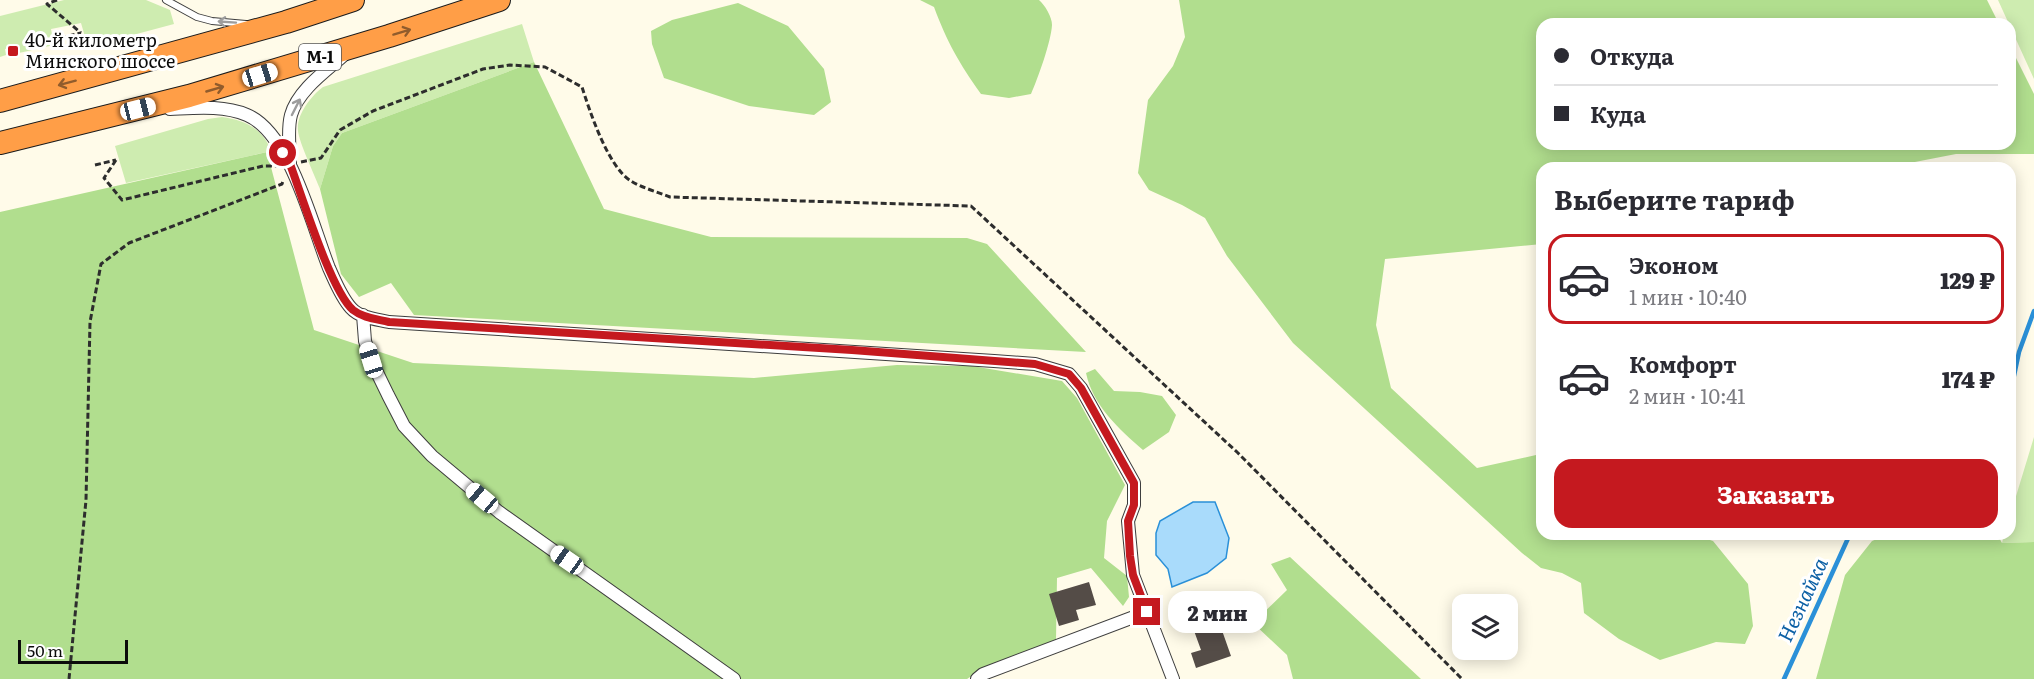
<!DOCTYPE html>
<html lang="ru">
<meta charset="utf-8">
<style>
body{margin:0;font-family:Literata,serif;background:#f2f2f3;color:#2b2b33;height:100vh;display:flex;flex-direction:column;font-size:22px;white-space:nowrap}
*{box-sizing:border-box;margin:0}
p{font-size:20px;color:#7c7c81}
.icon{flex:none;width:33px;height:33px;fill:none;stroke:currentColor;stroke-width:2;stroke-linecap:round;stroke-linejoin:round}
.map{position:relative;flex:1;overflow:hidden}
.panel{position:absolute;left:1536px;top:162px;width:480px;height:378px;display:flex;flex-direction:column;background:#fff;border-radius:18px;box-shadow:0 3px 15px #0003}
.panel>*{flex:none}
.top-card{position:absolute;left:1536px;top:18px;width:480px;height:132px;border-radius:18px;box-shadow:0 3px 15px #0003;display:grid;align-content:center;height:132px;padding:0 18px;background:#fff}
.controls{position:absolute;left:1452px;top:594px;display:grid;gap:12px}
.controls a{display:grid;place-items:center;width:66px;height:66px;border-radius:12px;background:#fff;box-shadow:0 3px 15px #0003;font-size:30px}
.scale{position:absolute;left:18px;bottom:15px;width:110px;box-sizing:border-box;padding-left:6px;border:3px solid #0b0b0b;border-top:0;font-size:16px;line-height:21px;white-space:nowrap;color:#0b0b0b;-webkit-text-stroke:4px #fff;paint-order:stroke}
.end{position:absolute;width:27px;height:27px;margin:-14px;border:8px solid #c5191f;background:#fff;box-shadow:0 0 0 3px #fff}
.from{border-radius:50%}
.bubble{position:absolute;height:42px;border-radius:18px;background:#fff;box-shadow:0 3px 15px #0003;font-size:20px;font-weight:800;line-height:42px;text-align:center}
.car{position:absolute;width:18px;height:36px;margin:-18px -9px;border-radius:8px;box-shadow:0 0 4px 2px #0007;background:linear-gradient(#fff 24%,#345 0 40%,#fff 0 76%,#345 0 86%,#fff 0)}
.top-card b{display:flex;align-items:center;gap:21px;height:57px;font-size:22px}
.top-card b+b{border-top:2px solid #e1e1e2}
.top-card i{width:15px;height:15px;background:#2b2b33}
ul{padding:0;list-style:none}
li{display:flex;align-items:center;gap:18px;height:90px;margin:0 12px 9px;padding:0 6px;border:3px solid transparent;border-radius:18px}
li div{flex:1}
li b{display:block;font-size:22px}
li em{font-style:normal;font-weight:800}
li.current{border-color:#c5191f}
li>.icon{width:54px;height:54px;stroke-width:1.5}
h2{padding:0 18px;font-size:27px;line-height:72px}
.button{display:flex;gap:12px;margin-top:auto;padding:12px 18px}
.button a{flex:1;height:69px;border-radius:18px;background:#c5191f;color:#fff;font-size:24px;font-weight:800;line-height:69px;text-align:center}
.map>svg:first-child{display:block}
.green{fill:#ceecb0}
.forest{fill:#b1de8e}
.water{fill:#a9dbfb;stroke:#2a90d8;stroke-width:1.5}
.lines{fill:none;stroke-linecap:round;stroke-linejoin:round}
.stream{stroke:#2a90d8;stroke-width:4.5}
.building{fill:#544c47}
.lane-casing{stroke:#3e3e3e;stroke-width:8}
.street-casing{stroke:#3e3e3e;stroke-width:14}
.highway-casing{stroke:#1c1c1c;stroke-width:24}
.path{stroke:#2d2d2d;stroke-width:3;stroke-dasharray:6 3;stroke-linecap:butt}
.lane{stroke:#fff;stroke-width:6}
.street{stroke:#fff;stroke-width:12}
.highway{stroke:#ff9e47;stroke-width:22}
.oneway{stroke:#9d9d9d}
.oneway2{stroke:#915c2c}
.route{stroke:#c5191f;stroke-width:8}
.poi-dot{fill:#c5191f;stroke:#fff;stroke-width:2}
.labels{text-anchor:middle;stroke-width:6;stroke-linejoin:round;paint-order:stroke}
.shield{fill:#fff;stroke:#545454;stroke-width:1.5}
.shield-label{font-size:16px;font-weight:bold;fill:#0b0b0b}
.poi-label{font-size:18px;fill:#0b0b0b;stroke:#fff;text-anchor:start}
.water-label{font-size:20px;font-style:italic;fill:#0c60a5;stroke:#fff}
</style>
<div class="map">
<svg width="2034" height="679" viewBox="0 0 2034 679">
<rect width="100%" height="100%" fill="#fffbe9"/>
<!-- green -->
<path class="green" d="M64,0H146L170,10L174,24L88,47L81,23L51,29L54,45L19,53L17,46L5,49L6,55L0,57V16Z
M1998,0H2034V79Z
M522,24L534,62L342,133L333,146L320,189C315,176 299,142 298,131C296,115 311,96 323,87Z
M222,117C243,120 261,127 270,148L267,152L126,183L115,146L208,119Z
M2034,437V542L2002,543L2004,534H2010V516Z"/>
<!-- forest -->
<path class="forest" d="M920,0H1039C1045,5 1052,17 1052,25C1051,42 1038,78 1031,94L1009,98L981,94C959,63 947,42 934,7Z
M1179,0H1987L1999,24H1542V144H2010V46L2034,94V154H1956L1884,168H1542V244L1385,259L1376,325L1391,388L1477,468L1536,455L1542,470V534H1692L1713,541L1748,584L1753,626L1745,644L1716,642L1660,660L1619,639L1584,613L1581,583L1562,573L1541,568L1522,553L1293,343L1227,256L1205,218L1182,205L1149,190L1138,173L1148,100L1173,66L1185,37Z
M738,3L788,26L824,69L831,102L814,115L749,106L664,78L652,44L651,31L672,20Z
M534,62L604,209L711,237L967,238L987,244L1086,352L414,315L391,283L359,297L341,274L320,189L333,146L342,133Z
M267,152L314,330L413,363L754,378L897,365L972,366L1062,381L1077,398L1125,485L1107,521L1104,558L1127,576L1129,597L1123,606L1091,568L1057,578L1056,640L985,667L967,679H0V212Z
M1095,369L1114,391L1140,392L1162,396L1176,415L1169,432L1143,450C1119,429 1093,406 1086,373Z
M1889,534H1997L2002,543L2034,542V679H1816L1845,575L1872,541Z
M1290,557L1421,679H1293L1287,655L1253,623L1287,590L1271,564Z"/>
<!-- water -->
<path class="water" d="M1193,502H1215L1229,538L1226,558L1207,573L1172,587L1168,569L1156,555V533L1160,521Z"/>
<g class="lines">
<!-- stream -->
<path class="stream" d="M2010,385H2012L2019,352L2034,311
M1784,679L1850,534"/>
</g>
<!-- building -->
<path class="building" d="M1089,582L1096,605L1076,610L1079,620L1059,626L1049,594Z
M1218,619L1231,656L1196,668L1191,653L1201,650L1193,628Z"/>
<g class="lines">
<defs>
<path id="lane" d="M166,0L197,17L212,21L246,24"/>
<path id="street" d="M170,109C195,108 223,105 247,115C290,133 312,225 329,268C335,281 341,297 351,308C360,318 376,319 389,322L994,361L1035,364L1069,374L1081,388L1134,483V505L1128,521L1133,575L1173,679
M290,163C290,147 287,130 291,115C298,90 326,71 345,54
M363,315L365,341L371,360L388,395L404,426L432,456L499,512L734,679
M977,679L983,674L1147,612"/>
<path id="highway" d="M0,101L286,22L353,0
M0,143L189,96L389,36L499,0"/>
</defs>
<!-- lane casing -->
<use href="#lane" class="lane-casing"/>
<!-- street casing -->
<use href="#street" class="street-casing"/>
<!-- highway casing -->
<use href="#highway" class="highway-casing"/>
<!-- path -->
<path class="path" d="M57,0L47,4L81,33
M60,38L81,33
M116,160L104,178L122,200L263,166H278
M301,162L321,158L340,130L373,111L483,69L510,65L545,67L582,87C590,112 608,167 631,181C642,188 658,192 670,197L971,206L1238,453L1462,679
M95,165L116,160
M69,679L86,500L90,322L101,264L129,243L282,184L283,181"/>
<!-- lane -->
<use href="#lane" class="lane"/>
<!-- street -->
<use href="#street" class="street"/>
<!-- highway -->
<use href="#highway" class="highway"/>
</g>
<!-- one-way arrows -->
<defs><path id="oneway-shaft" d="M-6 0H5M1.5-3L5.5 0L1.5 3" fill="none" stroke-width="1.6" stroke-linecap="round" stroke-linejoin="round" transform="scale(1.5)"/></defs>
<g class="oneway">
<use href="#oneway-shaft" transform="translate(227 22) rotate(-176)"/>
<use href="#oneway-shaft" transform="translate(296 107) rotate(-63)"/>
</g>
<g class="oneway2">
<use href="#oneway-shaft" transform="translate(402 32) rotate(-17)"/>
<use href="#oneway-shaft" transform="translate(67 83) rotate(165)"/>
<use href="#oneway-shaft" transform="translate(215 89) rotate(-16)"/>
</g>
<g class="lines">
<!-- route -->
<path class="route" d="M283,153L290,164C302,196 331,291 353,310C363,318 377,319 389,322L852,350L1035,364L1069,374L1081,388L1134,483V505L1128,521L1130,556L1133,575L1147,612"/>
</g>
<!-- markers -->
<rect class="poi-dot" x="7" y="45" width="12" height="12" rx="3"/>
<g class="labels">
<!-- shield labels -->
<rect class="shield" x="299" y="44" width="42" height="26" rx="4.5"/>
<g class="shield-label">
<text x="320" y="63">М-1</text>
</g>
<!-- poi labels -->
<g class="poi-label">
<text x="25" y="47">40-й километр<tspan x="25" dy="21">Минского шоссе</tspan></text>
</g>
<!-- water labels -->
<g class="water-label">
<text transform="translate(1803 600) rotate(-65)" y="7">Незнайка</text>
</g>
</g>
</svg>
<div class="controls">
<a><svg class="icon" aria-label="layers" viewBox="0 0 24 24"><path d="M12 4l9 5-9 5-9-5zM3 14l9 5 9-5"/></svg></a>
</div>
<div class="scale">50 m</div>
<i class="end from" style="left:283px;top:153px"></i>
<i class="end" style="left:1147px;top:612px"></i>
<div class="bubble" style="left:1168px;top:591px;width:99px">2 мин</div>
<i class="car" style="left:260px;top:75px;rotate:73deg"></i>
<i class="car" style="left:138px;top:109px;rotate:76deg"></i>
<i class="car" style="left:371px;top:360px;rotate:343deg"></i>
<i class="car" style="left:482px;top:498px;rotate:310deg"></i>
<i class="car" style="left:567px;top:560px;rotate:305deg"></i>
<div class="top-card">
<b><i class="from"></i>Откуда</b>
<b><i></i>Куда</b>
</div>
<section class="panel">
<h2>Выберите тариф</h2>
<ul>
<li class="current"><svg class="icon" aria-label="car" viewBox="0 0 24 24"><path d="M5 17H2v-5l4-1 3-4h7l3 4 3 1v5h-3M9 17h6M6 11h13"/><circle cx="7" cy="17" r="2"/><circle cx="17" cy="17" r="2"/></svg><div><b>Эконом</b><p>1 мин · 10:40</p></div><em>129 ₽</em></li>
<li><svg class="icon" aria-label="car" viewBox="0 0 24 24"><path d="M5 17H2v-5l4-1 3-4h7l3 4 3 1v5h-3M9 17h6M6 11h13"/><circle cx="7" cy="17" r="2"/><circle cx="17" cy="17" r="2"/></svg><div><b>Комфорт</b><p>2 мин · 10:41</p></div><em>174 ₽</em></li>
</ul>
<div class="button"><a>Заказать</a></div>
</section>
</div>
